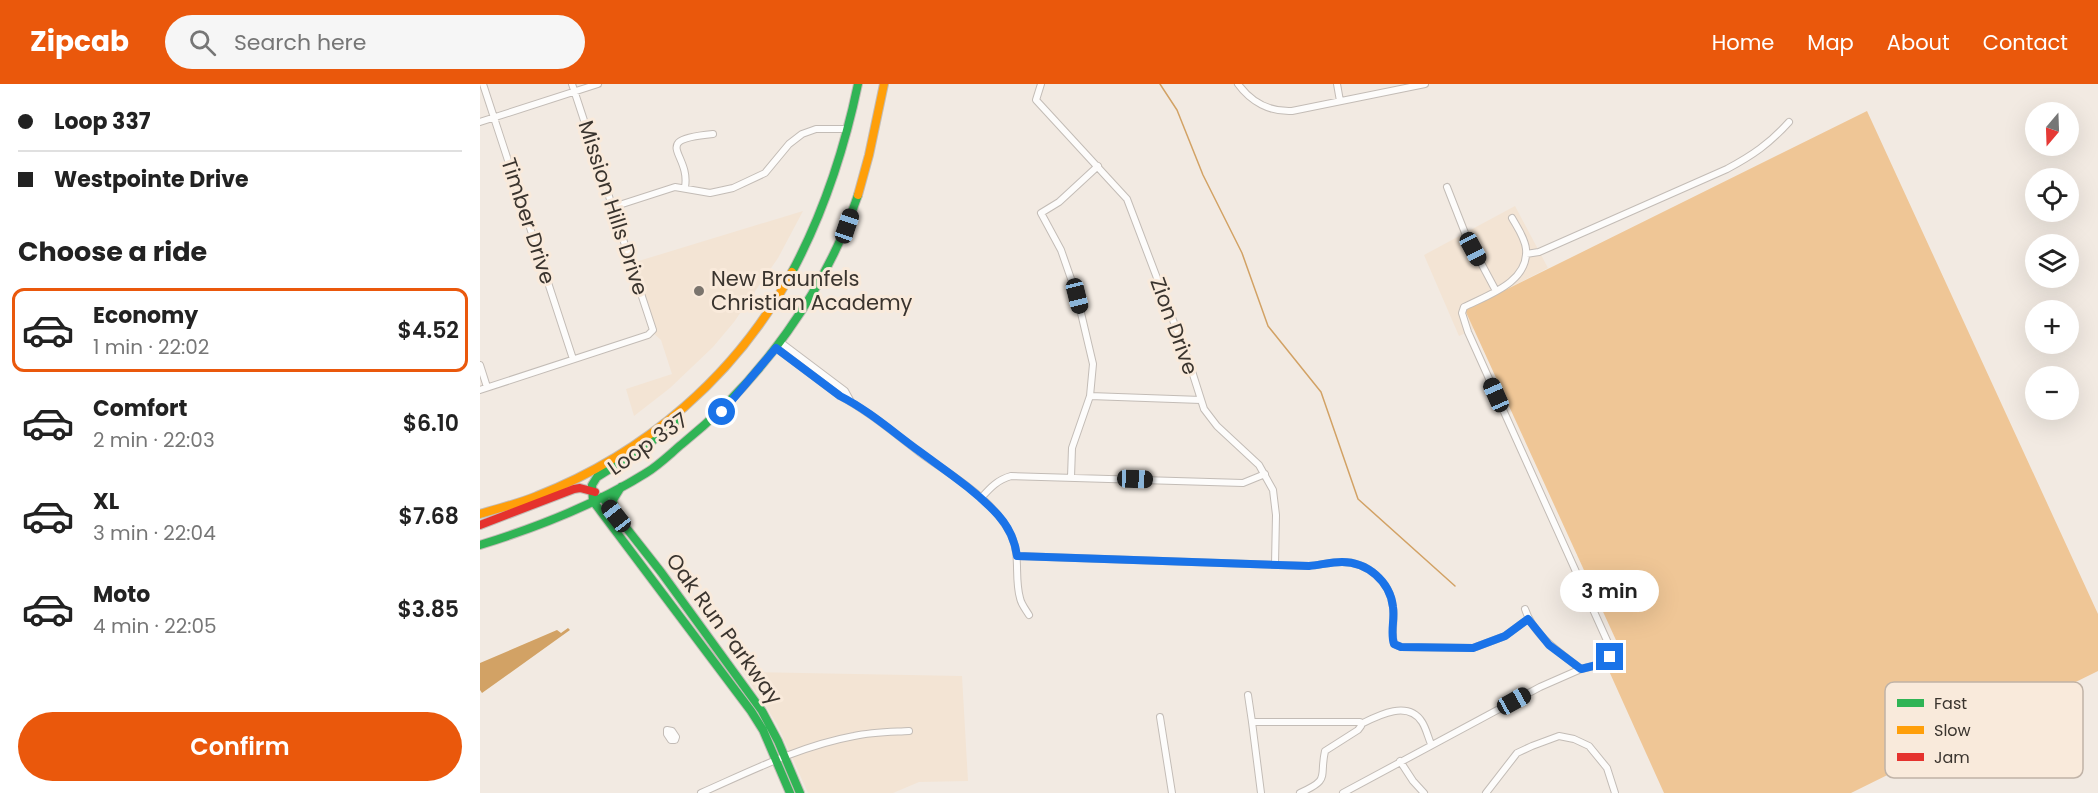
<!DOCTYPE html>
<meta charset="utf-8">
<style>
body{margin:0;font-family:Poppins,sans-serif;background:#f6f6f6;color:#222;height:100vh;display:flex;flex-direction:column;font-size:22px;white-space:nowrap}
*{box-sizing:border-box;margin:0}
p{font-size:20px;color:#767676}
.icon{flex:none;width:33px;height:33px;fill:none;stroke:currentColor;stroke-width:2;stroke-linecap:round;stroke-linejoin:round}
.map{position:relative;flex:1;overflow:hidden}
.side{display:flex;flex-direction:column;background:#fff;width:480px}
.side>*{flex:none}
.top-card{display:grid;align-content:center;height:132px;padding:0 18px;background:#fff}
.needle{width:39px;rotate:199deg}
.fabs{position:absolute;left:1545px;top:18px;display:grid;gap:12px}
.fabs a{display:grid;place-items:center;width:54px;height:54px;border-radius:50%;background:#fff;box-shadow:0 6px 24px #0002;font-size:30px}
.end{position:absolute;width:27px;height:27px;margin:-14px;border:8px solid #1a73e8;background:#fff;box-shadow:0 0 0 3px #fff}
.from{border-radius:50%}
.bubble{position:absolute;height:42px;border-radius:21px;background:#fff;box-shadow:0 6px 24px #0002;font-size:20px;font-weight:600;line-height:42px;text-align:center}
.car{position:absolute;width:18px;height:36px;margin:-18px -9px;border-radius:8px;box-shadow:0 0 4px 2px #0007;background:linear-gradient(#222 24%,#8ab4d8 0 40%,#222 0 76%,#8ab4d8 0 86%,#222 0)}
.top-card b{display:flex;align-items:center;gap:21px;height:57px;font-size:22px}
.top-card b+b{border-top:2px solid #e0e0e0}
.top-card i{width:15px;height:15px;background:#222}
ul{padding:0;list-style:none}
li{display:flex;align-items:center;gap:18px;height:84px;margin:0 12px 9px;padding:0 6px;border:3px solid transparent;border-radius:12px}
li div{flex:1}
li b{display:block;font-size:22px}
li em{font-style:normal;font-weight:600}
li.current{border-color:#ea580c}
li>.icon{width:54px;height:54px;stroke-width:1.5}
h2{padding:0 18px;font-size:27px;line-height:72px}
.cta{display:flex;gap:12px;margin-top:auto;padding:12px 18px}
.cta a{flex:1;height:69px;border-radius:36px;background:#ea580c;color:#fff;font-size:24px;font-weight:600;line-height:69px;text-align:center}
header{display:flex;align-items:center;gap:36px;box-sizing:border-box;height:84px;padding:0 30px;background:#ea580c;color:#fff}
header strong{font-size:28px}
nav{display:flex;gap:33px;margin-inline-start:auto;font-size:21px}
.search{width:420px;height:54px;background:#f6f6f6;display:flex;align-items:center;gap:15px;box-sizing:border-box;padding:0 21px;border-radius:33px;color:#767676;font-size:22px}
main{display:flex;flex:1;min-height:0}
.map>svg:first-child{display:block}
.built{fill:#f3e4d4}
.forest{fill:#efc696}
.water{fill:#d2a265}
.lines{fill:none;stroke-linecap:round;stroke-linejoin:round}
.stream{stroke:#d2a265;stroke-width:1.5}
.street-casing{stroke:#c3bcb6;stroke-width:8}
.fast-casing{stroke:#c3bcb6;stroke-width:10}
.slow-casing{stroke:#c3bcb6;stroke-width:10}
.jam-casing{stroke:#c3bcb6;stroke-width:10}
.street{stroke:#fdfcfb;stroke-width:6}
.fast{stroke:#30b455;stroke-width:8}
.slow{stroke:#ff9f0a;stroke-width:8}
.jam{stroke:#e5322d;stroke-width:8}
.route{stroke:#1a73e8;stroke-width:8}
.poi-dot{fill:#7a746d;stroke:#f9eadb;stroke-width:2}
.labels{text-anchor:middle;stroke-width:6;stroke-linejoin:round;paint-order:stroke}
.street-label{font-size:21px;fill:#3a342e;stroke:#f9eadb}
.poi-label{font-size:21px;fill:#3a342e;stroke:#f9eadb;text-anchor:start}
.key{fill:#f9eadb;stroke:#c0b3a7;stroke-width:1.5}
.key-label{font-size:16px;fill:#3a342e}
</style>
<header>
<strong>Zipcab</strong>
<div class="search"><svg class="icon" aria-label="search" viewBox="0 0 24 24"><circle cx="10" cy="10" r="6"/><path d="M15 15l6 6"/></svg>Search here</div>
<nav><a>Home</a><a>Map</a><a>About</a><a>Contact</a></nav>
</header>
<main>
<section class="side">
<div class="top-card">
<b><i class="from"></i>Loop 337</b>
<b><i></i>Westpointe Drive</b>
</div>
<h2>Choose a ride</h2>
<ul>
<li class="current"><svg class="icon" aria-label="car" viewBox="0 0 24 24"><path d="M5 17H2v-5l4-1 3-4h7l3 4 3 1v5h-3M9 17h6M6 11h13"/><circle cx="7" cy="17" r="2"/><circle cx="17" cy="17" r="2"/></svg><div><b>Economy</b><p>1 min · 22:02</p></div><em>$4.52</em></li>
<li><svg class="icon" aria-label="car" viewBox="0 0 24 24"><path d="M5 17H2v-5l4-1 3-4h7l3 4 3 1v5h-3M9 17h6M6 11h13"/><circle cx="7" cy="17" r="2"/><circle cx="17" cy="17" r="2"/></svg><div><b>Comfort</b><p>2 min · 22:03</p></div><em>$6.10</em></li>
<li><svg class="icon" aria-label="car" viewBox="0 0 24 24"><path d="M5 17H2v-5l4-1 3-4h7l3 4 3 1v5h-3M9 17h6M6 11h13"/><circle cx="7" cy="17" r="2"/><circle cx="17" cy="17" r="2"/></svg><div><b>XL</b><p>3 min · 22:04</p></div><em>$7.68</em></li>
<li><svg class="icon" aria-label="car" viewBox="0 0 24 24"><path d="M5 17H2v-5l4-1 3-4h7l3 4 3 1v5h-3M9 17h6M6 11h13"/><circle cx="7" cy="17" r="2"/><circle cx="17" cy="17" r="2"/></svg><div><b>Moto</b><p>4 min · 22:05</p></div><em>$3.85</em></li>
</ul>
<div class="cta"><a>Confirm</a></div>
</section>
<div class="map">
<svg width="1618" height="709" viewBox="0 0 1618 709">
<rect width="100%" height="100%" fill="#f2eae2"/>
<!-- built -->
<path class="built" d="M1035,122L1068,184L986,226L994,245L979,252L944,171Z
M323,127L298,174L254,238L233,263L190,304L154,332L146,305L192,290L181,256L172,248L152,179Z
M263,588L482,592L488,697L439,698L413,709H328L297,640Z"/>
<!-- forest -->
<path class="forest" d="M1387,27L1618,530V587L1371,709H1184L1129,587L1146,578L985,226Z"/>
<!-- water -->
<path class="water" d="M88,544L90,546L2,609L0,606V579L77,546L81,549Z"/>
<g class="lines">
<!-- stream -->
<path class="stream" d="M680,0L697,26L723,91L762,169L788,242L841,308L878,415L975,502"/>
<defs>
<path id="street" d="M3,0L93,275
M561,0L556,16L647,115L710,281L724,325L737,342L779,381L793,406L796,431L795,480
M758,0C771,18 790,28 812,27L945,0
M857,0L860,17
M0,38L118,0
M205,103C211,69 168,56 233,50
M967,103L985,149L1016,207
M133,123L195,103L230,109L253,104L285,89L309,60L322,50L336,45H368
M1046,170L1059,168L1247,85C1273,71 1289,60 1309,38
M300,258L365,307L370,316
M296,264L360,312C388,327 413,348 439,368C470,391 513,414 531,451C541,471 534,493 540,514C541,520 546,526 549,531
M0,281L7,303
M0,306L168,251L173,246L92,0
M610,312L721,316
M591,393L592,364L610,312L613,280L597,212L581,166L561,129L579,118L618,82
M501,414C510,404 517,396 531,392L763,399L785,390
M537,472L829,482C840,481 851,478 862,478C887,478 910,497 913,523C915,536 911,548 914,560L921,563L993,564L1025,552L1048,535
M1045,525C1054,552 1079,568 1101,585
M768,611L772,638
M680,633L692,709
M881,640C899,631 928,616 942,638C946,644 948,653 951,660
M187,646L192,647L196,653L195,656H191L187,650Z
M920,677L933,697L944,709
M221,709C271,687 320,662 374,652C392,648 411,648 429,647
M781,709L772,638H880L881,642L878,646L845,667C839,694 851,695 820,709
M863,709L1060,603L1101,585L1125,579L1130,573L1129,561L988,248L982,229L984,223C1008,211 1049,198 1046,165C1045,154 1037,143 1032,134
M1006,709L1037,669L1052,662L1079,652L1094,655L1109,662L1127,684L1135,709"/>
<path id="fast" d="M312,188C344,128 364,67 378,0
M122,413L181,488L282,627L298,657L320,709
M113,417L271,627L283,646L310,709
M113,417L112,401L117,393L163,364L198,337
M136,432L133,416L141,403
M0,461C58,443 115,421 166,389C179,381 190,370 202,360C281,296 345,208 378,111"/>
<path id="slow" d="M378,111L389,71L404,0
M0,430C19,424 38,420 57,412C165,370 257,291 312,188"/>
<path id="jam" d="M0,441L94,405L100,404L115,408"/>
</defs>
<!-- street casing -->
<use href="#street" class="street-casing"/>
<!-- fast casing -->
<use href="#fast" class="fast-casing"/>
<!-- slow casing -->
<use href="#slow" class="slow-casing"/>
<!-- jam casing -->
<use href="#jam" class="jam-casing"/>
<!-- street -->
<use href="#street" class="street"/>
<!-- fast -->
<use href="#fast" class="fast"/>
<!-- slow -->
<use href="#slow" class="slow"/>
<!-- jam -->
<use href="#jam" class="jam"/>
</g>
<g class="lines">
<!-- route -->
<path class="route" d="M242,328L296,264L360,312C388,326 413,348 439,367C466,387 495,406 518,431C528,442 535,457 537,472L829,482C840,481 851,478 862,478C887,478 910,497 913,523C915,536 910,548 914,560L921,563L993,564L1025,552L1048,535L1069,561L1101,585L1125,579L1130,573"/>
</g>
<!-- markers -->
<circle class="poi-dot" cx="219" cy="207" r="6"/>
<g class="labels">
<!-- street labels -->
<g class="street-label">
<text transform="translate(133 124) rotate(72)" y="7">Mission Hills Drive</text>
<text transform="translate(48 137) rotate(72)" y="7">Timber Drive</text>
<text transform="translate(694 242) rotate(70)" y="7">Zion Drive</text>
<text transform="translate(168 360) rotate(-35)" y="7">Loop 337</text>
<text transform="translate(244 545) rotate(54)" y="7">Oak Run Parkway</text>
</g>
<!-- poi labels -->
<g class="poi-label">
<text x="231" y="202">New Braunfels<tspan x="231" dy="24">Christian Academy</tspan></text>
</g>
</g>
<!-- legend -->
<rect x="1405" y="598" width="198" height="96" rx="9" class="key"/>
<rect x="1417" y="615" width="27" height="8" fill="#30b455"/>
<rect x="1417" y="642" width="27" height="8" fill="#ff9f0a"/>
<rect x="1417" y="669" width="27" height="8" fill="#e5322d"/>
<g class="key-label">
<text x="1454" y="625">Fast</text>
<text x="1454" y="652">Slow</text>
<text x="1454" y="679">Jam</text>
</g>
</svg>
<div class="fabs">
<a><svg class="needle" viewBox="-14 -14 28 28"><path d="M0-13l5 13h-10z" fill="#e53935"/><path d="M0 13l5-13h-10z" fill="#767676"/></svg></a>
<a><svg class="icon" aria-label="locate" viewBox="0 0 24 24"><circle cx="12" cy="12" r="6"/><path d="M12 2v4M12 18v4M2 12h4M18 12h4"/></svg></a>
<a><svg class="icon" aria-label="layers" viewBox="0 0 24 24"><path d="M12 4l9 5-9 5-9-5zM3 14l9 5 9-5"/></svg></a>
<a>+</a>
<a>−</a>
</div>
<i class="end from" style="left:242px;top:328px"></i>
<i class="end" style="left:1130px;top:573px"></i>
<div class="bubble" style="left:1080px;top:486px;width:99px">3 min</div>
<i class="car" style="left:367px;top:142px;rotate:19deg"></i>
<i class="car" style="left:993px;top:165px;rotate:152deg"></i>
<i class="car" style="left:597px;top:212px;rotate:166deg"></i>
<i class="car" style="left:1016px;top:311px;rotate:336deg"></i>
<i class="car" style="left:655px;top:395px;rotate:92deg"></i>
<i class="car" style="left:136px;top:432px;rotate:322deg"></i>
<i class="car" style="left:1034px;top:617px;rotate:61deg"></i>
</div>
</main>
